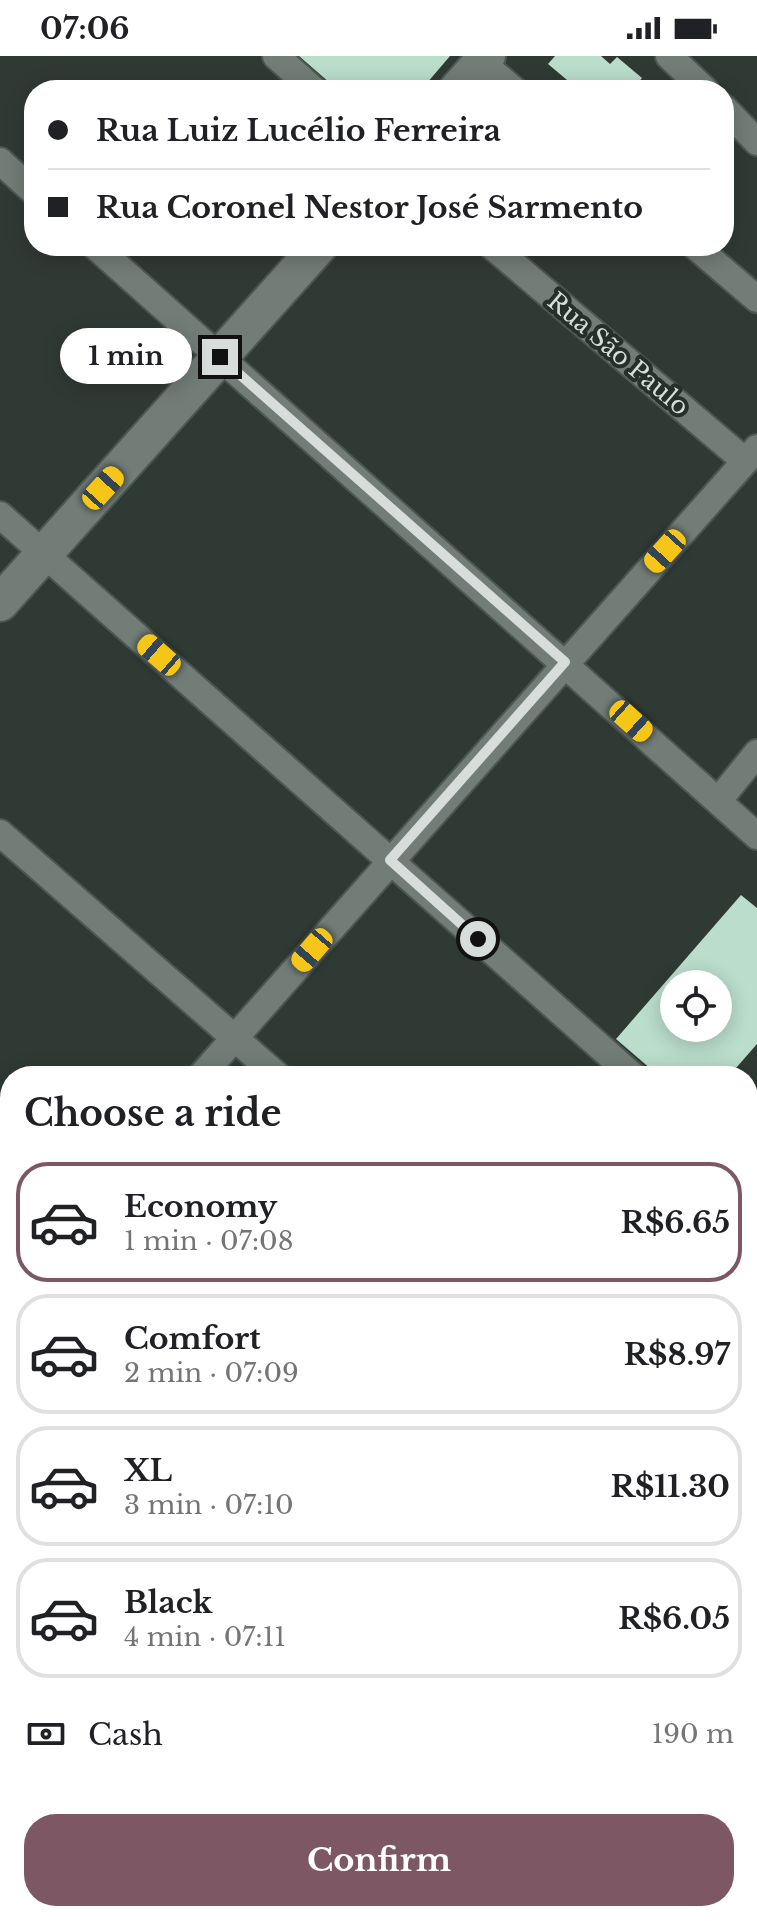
<!DOCTYPE html>
<meta charset="utf-8">
<style>
body{margin:0;font-family:"Libre Baskerville",serif;background:#f6f6f6;color:#202124;height:100vh;display:flex;flex-direction:column;font-size:30px;white-space:nowrap}
*{box-sizing:border-box;margin:0}
p{font-size:26px;color:#757577}
.icon{flex:none;width:44px;height:44px;fill:none;stroke:currentColor;stroke-width:2;stroke-linecap:round;stroke-linejoin:round}
.map{position:relative;flex:1;overflow:hidden}
.sheet{position:absolute;left:0px;top:1010px;width:758px;height:856px;display:flex;flex-direction:column;background:#fff;border-radius:32px 32px 0 0;box-shadow:0 4px 20px #0003}
.sheet>*{flex:none}
.guide{position:absolute;left:24px;top:24px;width:710px;height:176px;border-radius:32px;box-shadow:0 4px 20px #0003;display:grid;align-content:center;height:176px;padding:0 24px;background:#fff}
.fabs{position:absolute;left:660px;top:914px;display:grid;gap:16px}
.fabs a{display:grid;place-items:center;width:72px;height:72px;border-radius:50%;background:#fff;box-shadow:0 4px 20px #0003;font-size:40px}
.end{position:absolute;width:36px;height:36px;margin:-18px;border:10px solid #d6ddda;background:#111;box-shadow:0 0 0 4px #111}
.from{border-radius:50%}
.bubble{position:absolute;height:56px;border-radius:28px;background:#fff;box-shadow:0 4px 20px #0003;font-size:26px;font-weight:700;line-height:56px;text-align:center}
.car{position:absolute;width:24px;height:48px;margin:-24px -12px;border-radius:10px;box-shadow:0 0 6px 2px #0007;background:linear-gradient(#f5c518 24%,#345 0 40%,#f5c518 0 76%,#345 0 86%,#f5c518 0)}
.guide b{display:flex;align-items:center;gap:28px;height:76px;font-size:30px}
.guide b+b{border-top:2px solid #e0e0e0}
.guide i{width:20px;height:20px;background:#202124}
ul{padding:0;list-style:none}
li{display:flex;align-items:center;gap:24px;height:120px;margin:0 16px 12px;padding:0 8px;border:4px solid #e0e0e0;border-radius:32px}
li div{flex:1}
li b{display:block;font-size:30px}
li em{font-style:normal;font-weight:700}
li.on{border-color:#7e5764}
li>.icon{width:72px;height:72px;stroke-width:1.5}
h2{padding:0 24px;font-size:36px;line-height:96px}
.pay{display:flex;align-items:center;gap:20px;height:88px;padding:0 24px;font-size:30px}
.pay p{margin-inline-start:auto}
.action{display:flex;gap:16px;margin-top:auto;padding:16px 24px}
.action a{flex:1;height:92px;border-radius:32px;background:#7e5764;color:#fff;font-size:32px;font-weight:700;line-height:92px;text-align:center}
.status{display:flex;justify-content:space-between;align-items:center;height:56px;padding:0 40px;background:#fff;direction:ltr}
.status svg{height:22px;fill:currentColor}
.map>svg:first-child{display:block}
.water{fill:#85656e}
.building{fill:#baddcc;fill-rule:evenodd}
.lines{fill:none;stroke-linecap:round;stroke-linejoin:round}
.street-casing{stroke:#4c5652;stroke-width:30}
.secondary-casing{stroke:#4c5652;stroke-width:40}
.street{stroke:#727d78;stroke-width:26}
.secondary{stroke:#727d78;stroke-width:36}
.route{stroke:#d6ddda;stroke-width:10}
.labels{text-anchor:middle;stroke-width:8;stroke-linejoin:round;paint-order:stroke}
.street-label{font-size:24px;fill:#d6ddda;stroke:#26302b}
</style>
<div class="status"><b>07:06</b><svg viewBox="0 0 49 12"><path d="M0 12V9h3v3zM5 12V6h3v6zM10 12V3h3v9zM15 12V0h3v12zM26 1h20v11H26zM47 4h2v5h-2z"/></svg></div>
<div class="map">
<svg width="757" height="1866" viewBox="0 0 757 1866">
<rect width="100%" height="100%" fill="#303a35"/>
<!-- water -->
<path class="water" d="M0,1517L10,1531V1597L0,1584Z"/>
<!-- building -->
<path class="building" d="M299,0H450L421,34H338Z
M555,0H601L610,8L617,1L642,22L636,29L642,34H579L548,8Z
M741,839L757,852V988L729,1020H659L616,983ZM674,928H718V972H674Z"/>
<g class="lines">
<defs>
<path id="street" d="M276,0L314,34
M669,0L705,34
M481,6L514,34
M724,52L757,86
M0,105L34,136
M95,190L757,780
M492,190L745,405
M695,190L757,243
M0,459L633,1020
M719,744L757,697
M0,777L278,1020
M201,1020L757,392
M0,1119L10,1127
M748,1123L757,1131
M0,1241L10,1230
M748,1295L757,1282
M0,1504L10,1518
M748,1785L757,1793
M278,1856L294,1866
M440,1856L451,1866
M351,1866L361,1856"/>
<path id="secondary" d="M457,34L487,0
M0,547L319,190"/>
</defs>
<!-- street casing -->
<use href="#street" class="street-casing"/>
<!-- secondary casing -->
<use href="#secondary" class="secondary-casing"/>
<!-- street -->
<use href="#street" class="street"/>
<!-- secondary -->
<use href="#secondary" class="secondary"/>
</g>
<g class="lines">
<!-- route -->
<path class="route" d="M220,301L565,606L390,804L478,883"/>
</g>
<g class="labels">
<!-- street labels -->
<g class="street-label">
<text transform="translate(618 298) rotate(40)" y="8">Rua São Paulo</text>
</g>
</g>
</svg>
<div class="fabs">
<a><svg class="icon" aria-label="locate" viewBox="0 0 24 24"><circle cx="12" cy="12" r="6"/><path d="M12 2v4M12 18v4M2 12h4M18 12h4"/></svg></a>
</div>
<i class="end from" style="left:478px;top:883px"></i>
<i class="end" style="left:220px;top:301px"></i>
<div class="bubble" style="left:60px;top:272px;width:132px">1 min</div>
<i class="car" style="left:103px;top:432px;rotate:42deg"></i>
<i class="car" style="left:665px;top:495px;rotate:222deg"></i>
<i class="car" style="left:159px;top:599px;rotate:311deg"></i>
<i class="car" style="left:631px;top:665px;rotate:132deg"></i>
<i class="car" style="left:312px;top:894px;rotate:221deg"></i>
<div class="guide">
<b><i class="from"></i>Rua Luiz Lucélio Ferreira</b>
<b><i></i>Rua Coronel Nestor José Sarmento</b>
</div>
<section class="sheet">
<h2>Choose a ride</h2>
<ul>
<li class="on"><svg class="icon" aria-label="car" viewBox="0 0 24 24"><path d="M5 17H2v-5l4-1 3-4h7l3 4 3 1v5h-3M9 17h6M6 11h13"/><circle cx="7" cy="17" r="2"/><circle cx="17" cy="17" r="2"/></svg><div><b>Economy</b><p>1 min · 07:08</p></div><em>R$6.65</em></li>
<li><svg class="icon" aria-label="car" viewBox="0 0 24 24"><path d="M5 17H2v-5l4-1 3-4h7l3 4 3 1v5h-3M9 17h6M6 11h13"/><circle cx="7" cy="17" r="2"/><circle cx="17" cy="17" r="2"/></svg><div><b>Comfort</b><p>2 min · 07:09</p></div><em>R$8.97</em></li>
<li><svg class="icon" aria-label="car" viewBox="0 0 24 24"><path d="M5 17H2v-5l4-1 3-4h7l3 4 3 1v5h-3M9 17h6M6 11h13"/><circle cx="7" cy="17" r="2"/><circle cx="17" cy="17" r="2"/></svg><div><b>XL</b><p>3 min · 07:10</p></div><em>R$11.30</em></li>
<li><svg class="icon" aria-label="car" viewBox="0 0 24 24"><path d="M5 17H2v-5l4-1 3-4h7l3 4 3 1v5h-3M9 17h6M6 11h13"/><circle cx="7" cy="17" r="2"/><circle cx="17" cy="17" r="2"/></svg><div><b>Black</b><p>4 min · 07:11</p></div><em>R$6.05</em></li>
</ul>
<div class="pay"><svg class="icon" aria-label="cash" viewBox="0 0 24 24"><path d="M3 7h18v10H3z"/><circle cx="12" cy="12" r="2"/></svg>Cash<p>190 m</p></div>
<div class="action"><a>Confirm</a></div>
</section>
</div>
